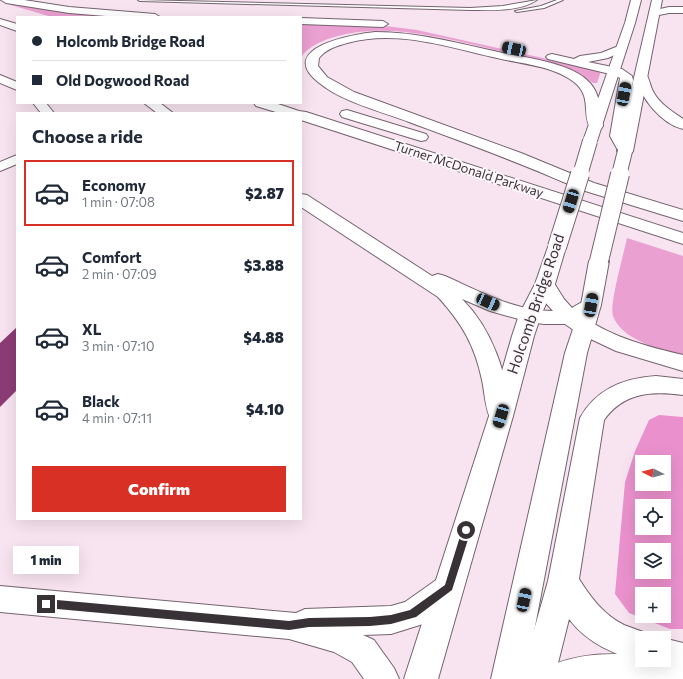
<!DOCTYPE html>
<meta charset="utf-8">
<style>
body{margin:0;font-family:Commissioner,sans-serif;background:#f2f2f3;color:#1f2937;height:100vh;display:flex;flex-direction:column;font-size:15px;white-space:nowrap}
*{box-sizing:border-box;margin:0}
p{font-size:13px;color:#747a83}
.icon{flex:none;width:22px;height:22px;fill:none;stroke:currentColor;stroke-width:2;stroke-linecap:round;stroke-linejoin:round}
.map{position:relative;flex:1;overflow:hidden}
.sheet{position:absolute;left:16px;top:112px;width:286px;height:408px;display:flex;flex-direction:column;background:#fff;border-radius:0px;box-shadow:0 4px 16px #0002}
.sheet>*{flex:none}
.top-card{position:absolute;left:16px;top:16px;width:286px;height:88px;border-radius:0px;box-shadow:0 4px 16px #0002;display:grid;align-content:center;height:88px;padding:0 16px;background:#fff}
.needle{width:26px;rotate:276deg}
.buttons{position:absolute;left:635px;top:455px;display:grid;gap:8px}
.buttons a{display:grid;place-items:center;width:36px;height:36px;border-radius:0px;background:#fff;box-shadow:0 4px 16px #0002;font-size:20px}
.end{position:absolute;width:18px;height:18px;margin:-9px;border:5px solid #383136;background:#fff;box-shadow:0 0 0 2px #fff}
.from{border-radius:50%}
.bubble{position:absolute;height:28px;border-radius:0px;background:#fff;box-shadow:0 4px 16px #0002;font-size:13px;font-weight:800;line-height:28px;text-align:center}
.car{position:absolute;width:12px;height:24px;margin:-12px -6px;border-radius:5px;box-shadow:0 0 3px 1px #0007;background:linear-gradient(#222 24%,#8ab4d8 0 40%,#222 0 76%,#8ab4d8 0 86%,#222 0)}
.top-card b{display:flex;align-items:center;gap:14px;height:38px;font-size:15px}
.top-card b+b{border-top:1px solid #e0e1e3}
.top-card i{width:10px;height:10px;background:#1f2937}
ul{padding:0;list-style:none}
li{display:flex;align-items:center;gap:12px;height:66px;margin:0 8px 6px;padding:0 8px;border:2px solid transparent;border-radius:0px}
li div{flex:1}
li b{display:block;font-size:15px}
li em{font-style:normal;font-weight:800}
li.active{border-color:#d93025}
li>.icon{width:36px;height:36px;stroke-width:1.5}
h2{padding:0 16px;font-size:18px;line-height:48px}
.primary-button{display:flex;gap:8px;margin-top:auto;padding:8px 16px}
.primary-button a{flex:1;height:46px;border-radius:0px;background:#d93025;color:#fff;font-size:16px;font-weight:800;line-height:46px;text-align:center}
.map>svg:first-child{display:block}
.green{fill:#eba0d2}
.forest{fill:#ea91cd;fill-rule:evenodd}
.building{fill:#8c3c75}
.lines{fill:none;stroke-linecap:round;stroke-linejoin:round}
.lane-casing{stroke:#74636e;stroke-width:2}
.street-casing{stroke:#74636e;stroke-width:2}
.primary-casing{stroke:#74636e;stroke-width:2}
.highway-casing{stroke:#74636e;stroke-width:2}
.lane{fill:#fff;fill-rule:evenodd}
.street{fill:#fff;fill-rule:evenodd}
.primary{fill:#fff;fill-rule:evenodd}
.highway{fill:#fff;fill-rule:evenodd}
.primary-bridge-far1-casing{stroke:#74636e;stroke-width:16;stroke-linecap:butt}
.primary-bridge-casing{stroke:#74636e;stroke-width:20;stroke-linecap:butt}
.primary-bridge-far1{stroke:#fff;stroke-width:14}
.primary-bridge{stroke:#fff;stroke-width:18}
.route{fill:#383136}
.labels{text-anchor:middle;stroke-width:4;stroke-linejoin:round;paint-order:stroke}
.far-street-label{font-size:13px;fill:#383136;stroke:#fdf6fa}
.street-label{font-size:15px;fill:#383136;stroke:#fdf6fa}
</style>
<div class="map">
<svg width="683" height="679" viewBox="0 0 683 679">
<rect width="100%" height="100%" fill="#f8e4f0"/>
<!-- green -->
<path class="green" d="M7,2L132,17H52L4,3Z
M301,22L370,24L417,30L601,71L597,83H593L571,70L554,64C529,58 504,52 479,46C431,35 377,22 328,39C318,43 306,48 301,58Z
M627,238L683,256V356C662,350 621,340 613,316C609,305 624,253 627,238Z"/>
<!-- forest -->
<path class="forest" d="M659,415L683,417V629H670L629,613L615,594L625,482L635,451L649,420ZM642,462H664V484H642ZM642,506H664V528H642ZM642,550H664V572H642ZM642,594H664V616H642Z"/>
<!-- building -->
<path class="building" d="M17,327V390L0,407V343Z"/>
<g class="lines">
<defs>
<path id="lane" d="M138,0L470,8L503,6L537,0C519,12 491,10 470,10L140,1Z
M557,0H563L544,8L517,12L515,11L541,6Z"/>
<path id="street" d="M669,7H683V13H669L654,16L649,13L651,11Z
M0,75L17,82V90L0,83Z
M33,103H46L54,113H41Z
M17,155V164L0,171V162Z
M449,574L459,578L463,587L459,596L423,624L391,634L363,635L374,640L394,668L399,679H364L352,662L334,652L289,639L0,612V586L296,613L305,609L391,606L405,602L439,578Z
M683,652V679H539L544,668C580,653 604,653 642,655V660H664V654Z"/>
<path id="primary" d="M631,0H641L635,23L597,141L595,144L590,145L585,144L583,141L625,23Z
M652,0H662L633,151L630,154L625,156L620,154L617,151Z
M557,241L564,243L566,247L555,284L541,315L534,336L513,416L438,679H404L489,416L512,336L519,315L535,284L548,247L550,243Z
M599,255L606,257L609,261L601,305L587,353L525,679H491L565,353L581,305L589,261L592,257Z"/>
<path id="highway" d="M1,0H24L69,7L155,14L160,17H118L69,13L6,3Z
M301,18L383,21L388,24L383,27L301,24Z
M0,19L17,24V31L0,25Z
M375,32C418,32 457,43 498,52C525,58 571,62 590,83C600,94 601,111 603,126L601,129L596,130L591,129C581,115 593,97 574,82C553,66 522,64 497,58C448,47 397,29 347,43C337,46 326,49 319,58L318,66L327,77L354,92L521,153L594,183L683,210V221L569,186L568,184C516,161 463,142 409,122C380,111 342,102 318,82C276,48 353,34 375,32Z
M621,45L625,46L627,48L625,50L608,58L588,62L622,69L632,76L633,80L624,136L633,151L630,154L625,156L620,154L610,136L620,78L614,75L548,59L546,57L548,55L552,54L574,59L580,56L601,53Z
M642,73L646,74C650,80 650,87 654,93C660,104 673,112 683,119V129C662,124 640,98 636,77L638,74Z
M144,103H160L173,113H157Z
M254,103H275L299,111L306,112L683,233V244L301,120V113H279L256,106Z
M347,110L426,134L428,137L426,140L421,141L342,117L340,114L342,111Z
M301,194L307,195L432,276L438,274L445,276C479,291 514,311 553,311L545,302L535,284L538,280L545,278L552,280L564,299L572,308C582,302 587,298 598,301L601,305L598,309L585,318C614,338 649,347 683,355V371L616,351L578,333L565,324H544L529,322L490,311L462,299C494,331 505,373 513,416L510,422L501,425L492,422C485,410 485,394 482,380C475,346 462,323 438,297L301,207Z
M656,376L683,379V395C652,391 624,392 604,420L579,579C591,598 604,615 624,625C634,629 644,632 654,636L655,638H642V660H664L663,638L683,643V677L652,666L650,660L642,663C613,653 588,644 569,619L554,679H520L548,581L580,418C596,389 624,378 656,376Z"/>
</defs>
<!-- lane casing -->
<use href="#lane" class="lane-casing"/>
<!-- street casing -->
<use href="#street" class="street-casing"/>
<!-- primary casing -->
<use href="#primary" class="primary-casing"/>
<!-- highway casing -->
<use href="#highway" class="highway-casing"/>
<!-- lane -->
<use href="#lane" class="lane"/>
<!-- street -->
<use href="#street" class="street"/>
<!-- primary -->
<use href="#primary" class="primary"/>
<!-- highway -->
<use href="#highway" class="highway"/>
<defs>
<path id="primary-bridge-far1" d="M580,175L590,141
M619,175L625,151"/>
<path id="primary-bridge" d="M557,247L580,174
M599,261L620,174"/>
</defs>
<!-- primary-bridge-far1 casing -->
<use href="#primary-bridge-far1" class="primary-bridge-far1-casing"/>
<!-- primary-bridge casing -->
<use href="#primary-bridge" class="primary-bridge-casing"/>
<!-- primary-bridge-far1 -->
<use href="#primary-bridge-far1" class="primary-bridge-far1"/>
<!-- primary-bridge -->
<use href="#primary-bridge" class="primary-bridge"/>
</g>
<!-- route -->
<path class="route" d="M466,527L471,530L452,590L416,617L391,624L370,626L309,627L289,630L46,608L42,607L41,604L42,601L46,599L289,621L309,618L370,617L391,615L410,610L445,585L462,530Z"/>
<g class="labels">
<!-- far-street labels -->
<g class="far-street-label">
<text transform="translate(469 169) rotate(18)" y="5">Turner McDonald Parkway</text>
</g>
<!-- street labels -->
<g class="street-label">
<text transform="translate(536 304) rotate(-71)" y="5">Holcomb Bridge Road</text>
</g>
</g>
</svg>
<div class="buttons">
<a><svg class="needle" viewBox="-14 -14 28 28"><path d="M0-13l5 13h-10z" fill="#e53935"/><path d="M0 13l5-13h-10z" fill="#747a83"/></svg></a>
<a><svg class="icon" aria-label="locate" viewBox="0 0 24 24"><circle cx="12" cy="12" r="6"/><path d="M12 2v4M12 18v4M2 12h4M18 12h4"/></svg></a>
<a><svg class="icon" aria-label="layers" viewBox="0 0 24 24"><path d="M12 4l9 5-9 5-9-5zM3 14l9 5 9-5"/></svg></a>
<a>+</a>
<a>−</a>
</div>
<i class="end from" style="left:466px;top:530px"></i>
<i class="end" style="left:46px;top:604px"></i>
<div class="bubble" style="left:13px;top:546px;width:66px">1 min</div>
<i class="car" style="left:514px;top:49px;rotate:282deg"></i>
<i class="car" style="left:624px;top:94px;rotate:11deg"></i>
<i class="car" style="left:571px;top:201px;rotate:197deg"></i>
<i class="car" style="left:488px;top:302px;rotate:114deg"></i>
<i class="car" style="left:591px;top:305px;rotate:10deg"></i>
<i class="car" style="left:501px;top:416px;rotate:197deg"></i>
<i class="car" style="left:524px;top:600px;rotate:12deg"></i>
<div class="top-card">
<b><i class="from"></i>Holcomb Bridge Road</b>
<b><i></i>Old Dogwood Road</b>
</div>
<section class="sheet">
<h2>Choose a ride</h2>
<ul>
<li class="active"><svg class="icon" aria-label="car" viewBox="0 0 24 24"><path d="M5 17H2v-5l4-1 3-4h7l3 4 3 1v5h-3M9 17h6M6 11h13"/><circle cx="7" cy="17" r="2"/><circle cx="17" cy="17" r="2"/></svg><div><b>Economy</b><p>1 min · 07:08</p></div><em>$2.87</em></li>
<li><svg class="icon" aria-label="car" viewBox="0 0 24 24"><path d="M5 17H2v-5l4-1 3-4h7l3 4 3 1v5h-3M9 17h6M6 11h13"/><circle cx="7" cy="17" r="2"/><circle cx="17" cy="17" r="2"/></svg><div><b>Comfort</b><p>2 min · 07:09</p></div><em>$3.88</em></li>
<li><svg class="icon" aria-label="car" viewBox="0 0 24 24"><path d="M5 17H2v-5l4-1 3-4h7l3 4 3 1v5h-3M9 17h6M6 11h13"/><circle cx="7" cy="17" r="2"/><circle cx="17" cy="17" r="2"/></svg><div><b>XL</b><p>3 min · 07:10</p></div><em>$4.88</em></li>
<li><svg class="icon" aria-label="car" viewBox="0 0 24 24"><path d="M5 17H2v-5l4-1 3-4h7l3 4 3 1v5h-3M9 17h6M6 11h13"/><circle cx="7" cy="17" r="2"/><circle cx="17" cy="17" r="2"/></svg><div><b>Black</b><p>4 min · 07:11</p></div><em>$4.10</em></li>
</ul>
<div class="primary-button"><a>Confirm</a></div>
</section>
</div>
